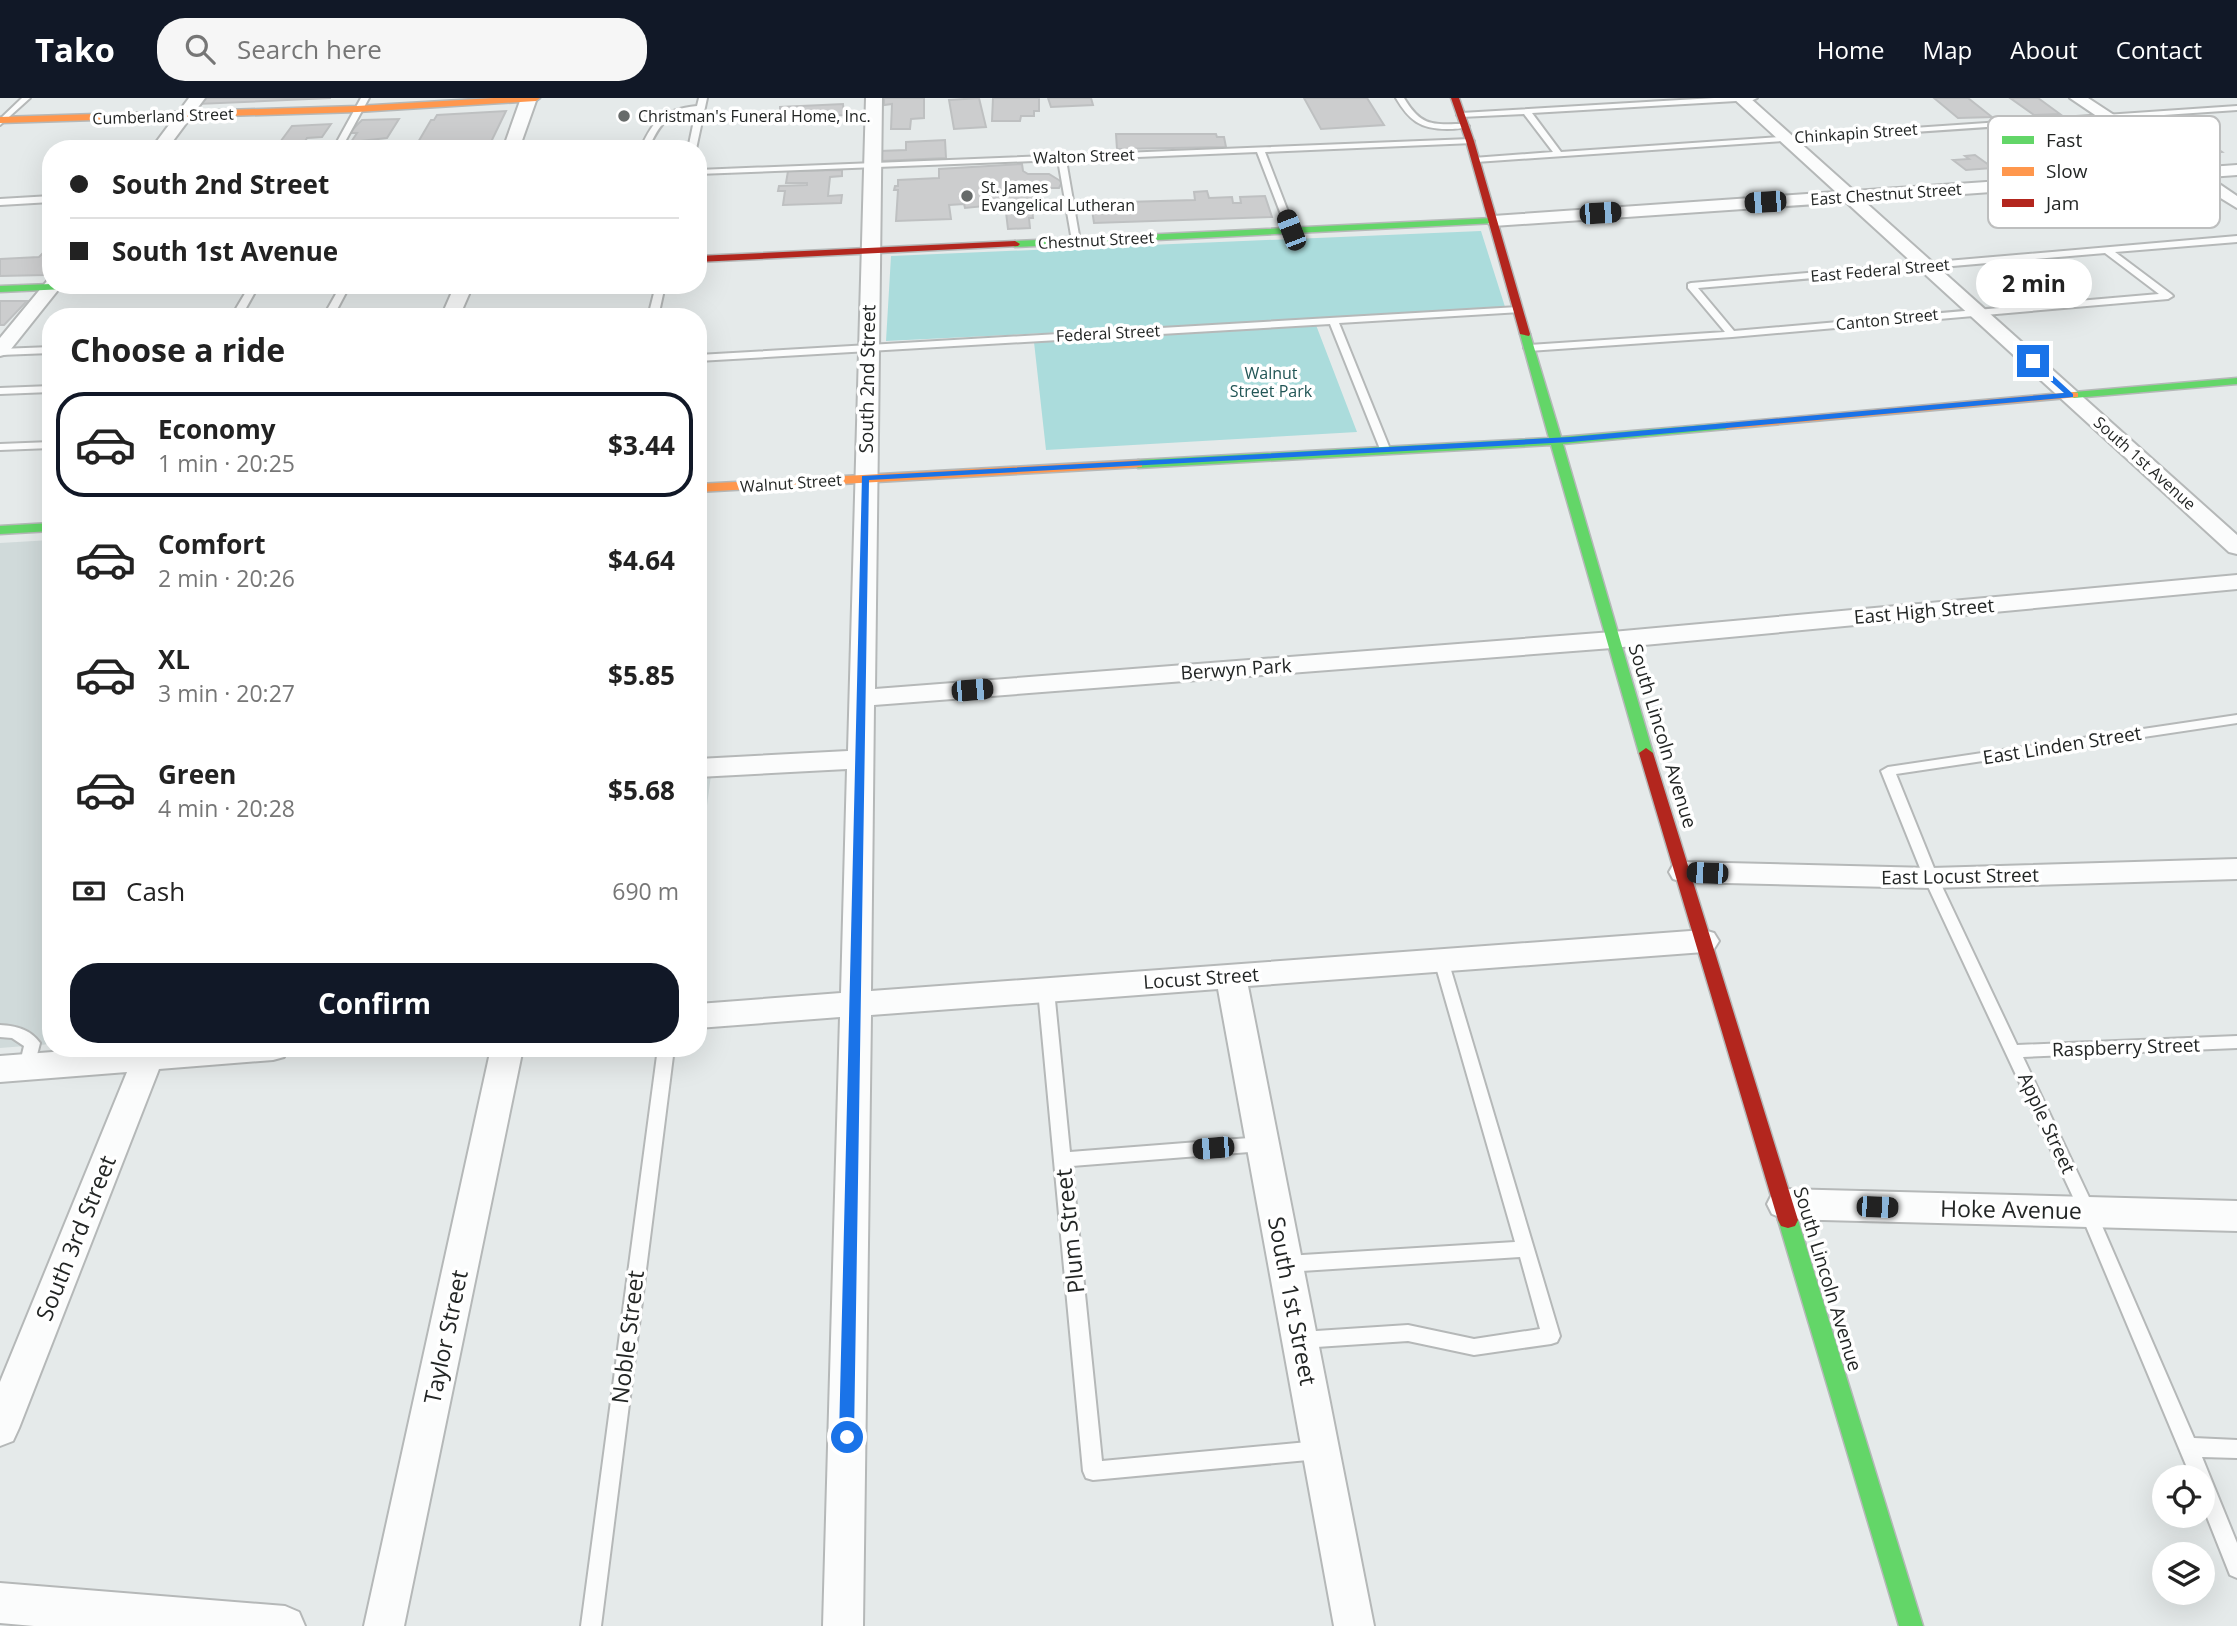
<!DOCTYPE html>
<meta charset="utf-8">
<style>
body{margin:0;font-family:"Open Sans",sans-serif;background:#f6f6f6;color:#222;height:100vh;display:flex;flex-direction:column;font-size:26px;white-space:nowrap}
*{box-sizing:border-box;margin:0}
p{font-size:23px;color:#767676}
.icon{flex:none;width:38px;height:38px;fill:none;stroke:currentColor;stroke-width:2;stroke-linecap:round;stroke-linejoin:round}
.map{position:relative;flex:1;overflow:hidden}
.details{position:absolute;left:42px;top:210px;width:665px;height:749px;display:flex;flex-direction:column;background:#fff;border-radius:28px;box-shadow:0 7px 28px #0002}
.details>*{flex:none}
.banner{position:absolute;left:42px;top:42px;width:665px;height:154px;border-radius:28px;box-shadow:0 7px 28px #0002;display:grid;align-content:center;height:154px;padding:0 28px;background:#fff}
.controls{position:absolute;left:2152px;top:1367px;display:grid;gap:14px}
.controls a{display:grid;place-items:center;width:63px;height:63px;border-radius:50%;background:#fff;box-shadow:0 7px 28px #0002;font-size:35px}
.end{position:absolute;width:32px;height:32px;margin:-16px;border:9px solid #1a73e8;background:#fff;box-shadow:0 0 0 4px #fff}
.from{border-radius:50%}
.bubble{position:absolute;height:49px;border-radius:24px;background:#fff;box-shadow:0 7px 28px #0002;font-size:23px;font-weight:700;line-height:49px;text-align:center}
.car{position:absolute;width:21px;height:42px;margin:-21px -10px;border-radius:9px;box-shadow:0 0 5px 2px #0007;background:linear-gradient(#222 24%,#8ab4d8 0 40%,#222 0 76%,#8ab4d8 0 86%,#222 0)}
.banner b{display:flex;align-items:center;gap:24px;height:66px;font-size:26px}
.banner b+b{border-top:2px solid #e0e0e0}
.banner i{width:18px;height:18px;background:#222}
ul{padding:0;list-style:none}
li{display:flex;align-items:center;gap:21px;height:105px;margin:0 14px 10px;padding:0 14px;border:4px solid transparent;border-radius:28px}
li div{flex:1}
li b{display:block;font-size:26px}
li em{font-style:normal;font-weight:700}
li.active{border-color:#111827}
li>.icon{width:63px;height:63px;stroke-width:1.5}
h2{padding:0 28px;font-size:32px;line-height:84px}
.pay{display:flex;align-items:center;gap:18px;height:77px;padding:0 28px;font-size:26px}
.pay p{margin-inline-start:auto}
.cta{display:flex;gap:14px;margin-top:auto;padding:14px 28px}
.cta a{flex:1;height:80px;border-radius:28px;background:#111827;color:#fff;font-size:28px;font-weight:700;line-height:80px;text-align:center}
header{display:flex;align-items:center;gap:42px;box-sizing:border-box;height:98px;padding:0 35px;background:#111827;color:#fff}
header strong{font-size:33px}
nav{display:flex;gap:38px;margin-inline-start:auto;font-size:24px}
.search{width:490px;height:63px;background:#f6f6f6;display:flex;align-items:center;gap:18px;box-sizing:border-box;padding:0 24px;border-radius:28px;color:#767676;font-size:26px}
.map>svg:first-child{display:block}
.built{fill:#d0dada}
.green{fill:#abdcdc}
.building{fill:#cccdce;stroke:#bec0c1;stroke-width:2}
.lines{fill:none;stroke-linecap:round;stroke-linejoin:round}
.lane-casing{stroke:#b5b8b8;stroke-width:4}
.street-casing{stroke:#b5b8b8;stroke-width:4}
.fast-casing{stroke:#b5b8b8;stroke-width:3}
.slow-casing{stroke:#b5b8b8;stroke-width:3}
.jam-casing{stroke:#b5b8b8;stroke-width:3}
.lane{fill:#fbfcfc;fill-rule:evenodd}
.street{fill:#fbfcfc;fill-rule:evenodd}
.fast{fill:#63d668;fill-rule:evenodd}
.slow{fill:#ff974d;fill-rule:evenodd}
.jam{fill:#b3261e;fill-rule:evenodd}
.route{fill:#1a73e8}
.poi-dot{fill:#676b6a;stroke:#fff;stroke-width:2.5}
.labels{text-anchor:middle;stroke-width:7;stroke-linejoin:round;paint-order:stroke}
.far-street-label{font-size:16px;fill:#232625;stroke:#fff}
.far-poi-label{font-size:16px;fill:#232625;stroke:#fff;text-anchor:start}
.far-park-label{font-size:16px;fill:#225656;stroke:#fff}
.street-label{font-size:19px;fill:#232625;stroke:#fff}
.near-street-label{font-size:23px;fill:#232625;stroke:#fff}
.key{fill:#fff;stroke:#bdbebe;stroke-width:2}
.key-label{font-size:19px;fill:#232625}
</style>
<header>
<strong>Tako</strong>
<div class="search"><svg class="icon" aria-label="search" viewBox="0 0 24 24"><circle cx="10" cy="10" r="6"/><path d="M15 15l6 6"/></svg>Search here</div>
<nav><a>Home</a><a>Map</a><a>About</a><a>Contact</a></nav>
</header>
<div class="map">
<svg width="2237" height="1528" viewBox="0 0 2237 1528">
<rect width="100%" height="100%" fill="#e5eaea"/>
<!-- built -->
<path class="built" d="M51,442V946L0,950V445Z
M698,677H711L698,776Z"/>
<!-- green -->
<path class="green" d="M1481,133L1506,212L886,243L891,158Z
M1316,227L1357,334L1046,352L1034,244Z"/>
<!-- building -->
<path class="building" d="M202,0H331L198,6Z
M884,0H924V20L911,21L910,31H891L892,6L884,7Z
M979,0L986,29L954,31L949,2Z
M993,0H1039V13H1034V18H1021L1020,23H992Z
M1048,0H1091L1093,7L1051,9Z
M1304,0H1367L1384,27L1321,31Z
M1934,0H1968L1992,19L1958,20Z
M2010,0H2038L2060,16L2034,17Z
M843,6L844,17L780,20V9Z
M506,13L491,44L417,46L431,22H434L437,17Z
M399,21L387,40L351,44L357,35H349L362,22Z
M331,26L322,39L307,40L304,45L329,44L325,51H275L292,28Z
M1116,36H1216L1217,39H1224L1226,49L1117,51Z
M2183,37L2196,46L2209,45L2222,54L2194,56L2161,39Z
M945,42L946,60L880,63V53L906,52V44Z
M1975,57L1993,70L1966,72L1953,62L1969,61L1965,58Z
M1022,66L1023,73L1028,76H1049L1062,84L1059,90H1037L1038,104H1027V110H1032L1033,120H1029L1030,130L1008,131L1005,106L965,110L964,106L949,107L951,121L896,123L898,92H894L895,88H898V82L939,80V71Z
M842,72V78L830,79L828,98L842,97L841,105L783,107L785,93H778L779,88L807,87V85H786L788,73Z
M1207,93L1209,100L1232,99L1233,105H1241L1240,99L1265,98L1272,119L1094,125L1091,105L1119,104L1120,111L1127,110L1126,104L1195,102L1194,94Z
M45,153H51V159L45,166L51,165V172L46,177L0,178V161L39,159Z
M0,203H27L4,227H0Z"/>
<g class="lines">
<defs>
<path id="lane" d="M22,0H30L0,27V21Z
M361,0H369L341,51H333Z
M699,0H707L696,51H688L696,13C666,16 661,24 648,51H640C655,20 662,12 697,8Z
M1396,0H1404C1422,30 1433,26 1465,26L1469,28C1462,31 1454,31 1447,31C1420,31 1409,22 1396,0Z
M1714,0H1757L1753,2L1532,15L1561,54L2237,8V12L1476,64L1472,62L1473,60L1553,54L1524,16L1461,19L1457,17L1461,15Z
M1470,41L1474,43L1473,45L1265,54L1295,132L1291,135L1287,132L1257,54L1066,62L1080,143L1076,146L1072,143L1058,62L698,76V72Z
M51,98V104L0,107V101Z
M2237,138V144L2115,154L2171,196L2173,198L2168,201L1732,239L1529,253L1524,250L1529,247L1725,234L1688,190V186L1691,185ZM2105,155L2159,196L1734,233L1698,190Z
M250,187H259L241,219H231Z
M341,187H350L333,219H323Z
M656,187H665L658,219H648Z
M1518,209L1521,210V214L1339,225L1390,351L1385,354L1380,351L1330,226L698,263V257Z
M51,249V255L0,257V251Z
M51,288V294L0,296V290Z
M51,344V350L0,352V346Z
M2237,617V625L1896,676L1938,780L2017,947L2237,938V950L2023,959L2096,1114L2194,1340L2237,1342V1360L2202,1359L2237,1445V1480L2230,1477L2203,1409V1379H2191L2080,1114L1924,780L1881,673L1888,669Z
M1441,856L1446,858L1448,862L1560,1238L1557,1244L1551,1246L1474,1257L1408,1243L1301,1250L1295,1248L1292,1242L1295,1236L1301,1234L1408,1227L1474,1241L1540,1231L1520,1159L1286,1174L1280,1172L1277,1166L1280,1160L1286,1158L1515,1144L1434,862L1436,858Z
M1046,886L1051,888L1054,892L1070,1054L1262,1039L1268,1041L1270,1046L1268,1051L1262,1053L1072,1068L1102,1363L1319,1343L1326,1345L1328,1352L1326,1359L1319,1361L1093,1382L1086,1380L1083,1373L1038,892L1041,888Z
M0,927C16,928 30,931 40,945L33,973L27,975L21,973L19,969L24,948L12,940L0,939Z
M658,950H674L601,1528H581Z"/>
<path id="street" d="M189,0H205L167,51H151Z
M521,0H537L519,51H503Z
M866,0H882L875,591L1612,534L2237,477V491L1612,550L874,607L871,893L1704,832L1714,835L1719,843L1714,851L1704,854L1248,888L1374,1528H1334L1218,891L871,917L863,1528H823L840,919L698,930V906L841,895L847,671L698,679V661L848,653Z
M1733,0H1750L1854,93L2175,71L2070,0H2088L2195,70L2237,67V77L2209,79L2237,98V110L2188,80L1864,103L2237,437V456L2229,454L1846,104L1493,128L1484,123L1493,118L1836,94Z
M51,182V187H62L7,256L0,258V240L47,183Z
M455,187H473L459,219H441Z
M2237,761V781L1931,790L1683,784L1673,781L1669,774L1673,767L1683,764L1931,770Z
M105,950H288L284,959L273,962L159,971L19,1330L13,1343L0,1348V1284L127,974L0,984V958Z
M491,950H523L404,1528H364Z
M1784,1091L2237,1103V1133L1784,1121L1772,1116L1767,1106L1772,1096Z
M0,1485L285,1508L299,1514L305,1528H34L0,1525Z"/>
<path id="fast" d="M1493,120L1496,121V125L1015,149L1010,146L1015,143Z
M51,186L93,187L88,190L0,194V188Z
M1525,233L1530,236L1561,339L1727,325L1733,328L1727,331L1563,346L1653,655L1651,658L1646,660L1639,655L1551,347L1138,370L1132,366L1138,362L1549,340L1520,236Z
M2237,280V286L2074,300L2068,297L2074,294Z
M51,425V433L0,436V428Z
M1788,1114L1795,1116L1798,1122L1923,1528H1899L1778,1122L1781,1116Z"/>
<path id="slow" d="M494,0H540L536,3L357,14L0,25V19L357,8Z
M2074,294L2078,295V299L1727,331L1721,328L1727,325Z
M1138,362L1142,363V369L698,394V386Z"/>
<path id="jam" d="M1451,0H1459L1474,43L1530,236L1529,238L1520,236L1466,43Z
M1015,143L1020,146L1018,148L698,164V158Z
M1646,650L1653,655L1798,1122L1795,1128L1788,1130L1781,1128L1778,1122L1639,655Z"/>
</defs>
<!-- lane casing -->
<use href="#lane" class="lane-casing"/>
<!-- street casing -->
<use href="#street" class="street-casing"/>
<!-- fast casing -->
<use href="#fast" class="fast-casing"/>
<!-- slow casing -->
<use href="#slow" class="slow-casing"/>
<!-- jam casing -->
<use href="#jam" class="jam-casing"/>
<!-- lane -->
<use href="#lane" class="lane"/>
<!-- street -->
<use href="#street" class="street"/>
<!-- fast -->
<use href="#fast" class="fast"/>
<!-- slow -->
<use href="#slow" class="slow"/>
<!-- jam -->
<use href="#jam" class="jam"/>
</g>
<!-- route -->
<path class="route" d="M2030,262H2036L2073,296V299L1570,344L869,382L854,1339L852,1344L847,1346L841,1344L839,1339L862,378L1570,339L2064,295L2030,265Z"/>
<!-- markers -->
<g class="poi-dot">
<circle cx="624" cy="18" r="7"/>
<circle cx="967" cy="98" r="7"/>
</g>
<g class="labels">
<!-- far-street labels -->
<g class="far-street-label">
<text transform="translate(163 18) rotate(-2)" y="6">Cumberland Street</text>
<text transform="translate(1856 35) rotate(-4)" y="6">Chinkapin Street</text>
<text transform="translate(1084 58) rotate(-2)" y="6">Walton Street</text>
<text transform="translate(1886 96) rotate(-4)" y="6">East Chestnut Street</text>
<text transform="translate(1096 142) rotate(-3)" y="6">Chestnut Street</text>
<text transform="translate(1880 172) rotate(-5)" y="6">East Federal Street</text>
<text transform="translate(1887 221) rotate(-6)" y="6">Canton Street</text>
<text transform="translate(1108 235) rotate(-3)" y="6">Federal Street</text>
<text transform="translate(2145 365) rotate(42)" y="6">South 1st Avenue</text>
<text transform="translate(791 385) rotate(-4)" y="6">Walnut Street</text>
</g>
<!-- far-poi labels -->
<g class="far-poi-label">
<text x="638" y="24">Christman's Funeral Home, Inc.</text>
<text x="981" y="95">St. James<tspan x="981" dy="18">Evangelical Lutheran</tspan></text>
</g>
<!-- far-park labels -->
<g class="far-park-label">
<text x="1271" y="281">Walnut<tspan x="1271" dy="18">Street Park</tspan></text>
</g>
<!-- street labels -->
<g class="street-label">
<text transform="translate(867 281) rotate(-89)" y="7">South 2nd Street</text>
<text transform="translate(1924 513) rotate(-5)" y="7">East High Street</text>
<text transform="translate(1236 571) rotate(-4)" y="7">Berwyn Park</text>
<text transform="translate(1663 638) rotate(73)" y="7">South Lincoln Avenue</text>
<text transform="translate(2062 647) rotate(-9)" y="7">East Linden Street</text>
<text transform="translate(1960 778) rotate(-1)" y="7">East Locust Street</text>
<text transform="translate(1201 880) rotate(-4)" y="7">Locust Street</text>
<text transform="translate(2126 949) rotate(-2)" y="7">Raspberry Street</text>
<text transform="translate(2047 1025) rotate(65)" y="7">Apple Street</text>
<text transform="translate(1828 1181) rotate(73)" y="7">South Lincoln Avenue</text>
</g>
<!-- near-street labels -->
<g class="near-street-label">
<text transform="translate(2011 1112) rotate(1)" y="8">Hoke Avenue</text>
<text transform="translate(1070 1133) rotate(-96)" y="8">Plum Street</text>
<text transform="translate(76 1140) rotate(-68)" y="8">South 3rd Street</text>
<text transform="translate(1292 1203) rotate(79)" y="8">South 1st Street</text>
<text transform="translate(446 1239) rotate(-78)" y="8">Taylor Street</text>
<text transform="translate(628 1239) rotate(-83)" y="8">Noble Street</text>
</g>
</g>
<!-- legend -->
<rect x="1988" y="18" width="232" height="112" rx="10" class="key"/>
<rect x="2002" y="38" width="32" height="8" fill="#63d668"/>
<rect x="2002" y="69" width="32" height="9" fill="#ff974d"/>
<rect x="2002" y="101" width="32" height="8" fill="#b3261e"/>
<g class="key-label">
<text x="2046" y="49">Fast</text>
<text x="2046" y="80">Slow</text>
<text x="2046" y="112">Jam</text>
</g>
</svg>
<div class="controls">
<a><svg class="icon" aria-label="locate" viewBox="0 0 24 24"><circle cx="12" cy="12" r="6"/><path d="M12 2v4M12 18v4M2 12h4M18 12h4"/></svg></a>
<a><svg class="icon" aria-label="layers" viewBox="0 0 24 24"><path d="M12 4l9 5-9 5-9-5zM3 14l9 5 9-5"/></svg></a>
</div>
<i class="end from" style="left:847px;top:1339px"></i>
<i class="end" style="left:2033px;top:263px"></i>
<div class="bubble" style="left:1976px;top:161px;width:116px">2 min</div>
<i class="car" style="left:1765px;top:104px;rotate:266deg"></i>
<i class="car" style="left:1600px;top:115px;rotate:86deg"></i>
<i class="car" style="left:1291px;top:132px;rotate:339deg"></i>
<i class="car" style="left:972px;top:592px;rotate:85deg"></i>
<i class="car" style="left:1707px;top:775px;rotate:272deg"></i>
<i class="car" style="left:1213px;top:1050px;rotate:265deg"></i>
<i class="car" style="left:1877px;top:1109px;rotate:92deg"></i>
<div class="banner">
<b><i class="from"></i>South 2nd Street</b>
<b><i></i>South 1st Avenue</b>
</div>
<section class="details">
<h2>Choose a ride</h2>
<ul>
<li class="active"><svg class="icon" aria-label="car" viewBox="0 0 24 24"><path d="M5 17H2v-5l4-1 3-4h7l3 4 3 1v5h-3M9 17h6M6 11h13"/><circle cx="7" cy="17" r="2"/><circle cx="17" cy="17" r="2"/></svg><div><b>Economy</b><p>1 min · 20:25</p></div><em>$3.44</em></li>
<li><svg class="icon" aria-label="car" viewBox="0 0 24 24"><path d="M5 17H2v-5l4-1 3-4h7l3 4 3 1v5h-3M9 17h6M6 11h13"/><circle cx="7" cy="17" r="2"/><circle cx="17" cy="17" r="2"/></svg><div><b>Comfort</b><p>2 min · 20:26</p></div><em>$4.64</em></li>
<li><svg class="icon" aria-label="car" viewBox="0 0 24 24"><path d="M5 17H2v-5l4-1 3-4h7l3 4 3 1v5h-3M9 17h6M6 11h13"/><circle cx="7" cy="17" r="2"/><circle cx="17" cy="17" r="2"/></svg><div><b>XL</b><p>3 min · 20:27</p></div><em>$5.85</em></li>
<li><svg class="icon" aria-label="car" viewBox="0 0 24 24"><path d="M5 17H2v-5l4-1 3-4h7l3 4 3 1v5h-3M9 17h6M6 11h13"/><circle cx="7" cy="17" r="2"/><circle cx="17" cy="17" r="2"/></svg><div><b>Green</b><p>4 min · 20:28</p></div><em>$5.68</em></li>
</ul>
<div class="pay"><svg class="icon" aria-label="cash" viewBox="0 0 24 24"><path d="M3 7h18v10H3z"/><circle cx="12" cy="12" r="2"/></svg>Cash<p>690 m</p></div>
<div class="cta"><a>Confirm</a></div>
</section>
</div>
